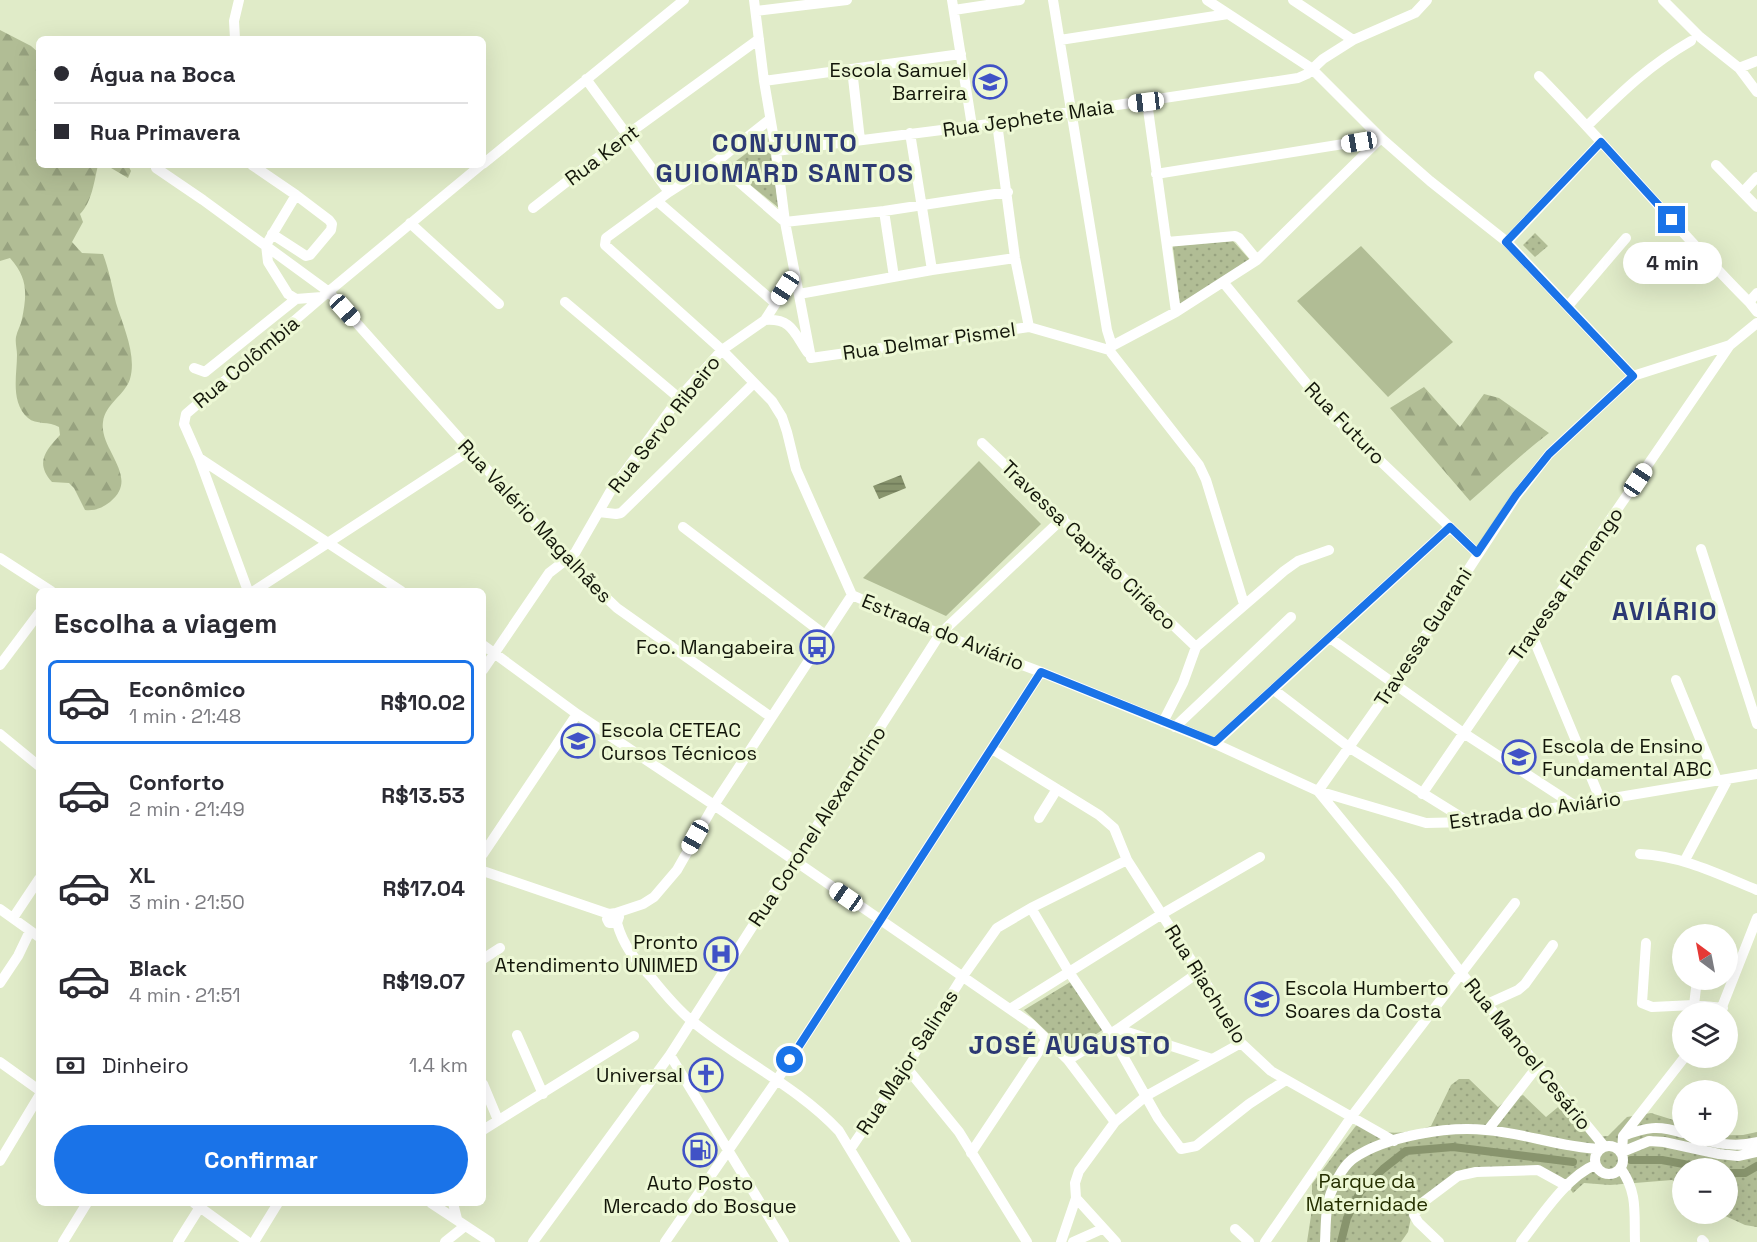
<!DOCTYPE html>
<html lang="pt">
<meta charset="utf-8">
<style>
body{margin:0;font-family:"Space Grotesk",sans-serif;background:#f2f2f3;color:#2b2b33;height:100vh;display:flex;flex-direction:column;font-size:22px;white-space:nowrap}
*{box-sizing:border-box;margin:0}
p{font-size:20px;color:#7c7c81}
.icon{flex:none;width:33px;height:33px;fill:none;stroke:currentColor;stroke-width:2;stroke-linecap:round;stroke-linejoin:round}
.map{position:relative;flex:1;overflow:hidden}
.details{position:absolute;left:36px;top:588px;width:450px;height:618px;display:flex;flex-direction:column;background:#fff;border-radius:9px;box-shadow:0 6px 24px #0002}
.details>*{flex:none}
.top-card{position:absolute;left:36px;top:36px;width:450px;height:132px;border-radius:9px;box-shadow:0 6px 24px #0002;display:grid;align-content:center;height:132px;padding:0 18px;background:#fff}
.needle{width:39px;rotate:328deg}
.buttons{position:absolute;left:1672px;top:924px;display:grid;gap:12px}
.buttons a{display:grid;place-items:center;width:66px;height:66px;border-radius:50%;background:#fff;box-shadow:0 6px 24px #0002;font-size:30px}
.end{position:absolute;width:27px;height:27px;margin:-14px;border:8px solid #1a73e8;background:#fff;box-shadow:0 0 0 3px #fff}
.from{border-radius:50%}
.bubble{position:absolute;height:42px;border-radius:21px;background:#fff;box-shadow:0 6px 24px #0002;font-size:20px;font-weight:800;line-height:42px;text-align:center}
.car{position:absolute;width:18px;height:36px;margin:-18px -9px;border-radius:8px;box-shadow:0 0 4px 2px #0007;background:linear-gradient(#fff 24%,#345 0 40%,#fff 0 76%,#345 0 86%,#fff 0)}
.top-card b{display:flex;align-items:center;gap:21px;height:57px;font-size:22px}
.top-card b+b{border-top:2px solid #e1e1e2}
.top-card i{width:15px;height:15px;background:#2b2b33}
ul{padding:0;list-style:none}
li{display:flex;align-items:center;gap:18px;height:84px;margin:0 12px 9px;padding:0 6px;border:3px solid transparent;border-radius:9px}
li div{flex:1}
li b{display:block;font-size:22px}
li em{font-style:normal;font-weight:800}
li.active{border-color:#1a73e8}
li>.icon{width:54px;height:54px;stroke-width:1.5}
h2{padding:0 18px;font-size:27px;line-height:72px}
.pay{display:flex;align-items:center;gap:15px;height:66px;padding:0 18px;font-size:22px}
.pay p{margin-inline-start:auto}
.primary-button{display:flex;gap:12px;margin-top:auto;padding:12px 18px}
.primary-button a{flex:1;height:69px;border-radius:36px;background:#1a73e8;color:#fff;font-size:24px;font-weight:800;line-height:69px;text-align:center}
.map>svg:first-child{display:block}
.grass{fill:#b1bd95}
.forest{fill:url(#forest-firs)}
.park{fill:url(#park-dots)}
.water{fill:url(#water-rules)}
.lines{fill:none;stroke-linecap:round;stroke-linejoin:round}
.canal{stroke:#88946d;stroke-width:8}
.minor{stroke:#fff;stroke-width:10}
.route{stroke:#1a73e8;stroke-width:8}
.labels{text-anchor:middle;stroke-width:6;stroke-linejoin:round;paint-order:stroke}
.poi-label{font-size:20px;fill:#13160a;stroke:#edf8d5;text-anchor:end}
.street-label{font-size:20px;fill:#13160a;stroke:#edf8d5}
.park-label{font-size:20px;fill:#252f00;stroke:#edf8d5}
.district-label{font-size:26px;font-weight:bold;letter-spacing:1.5px;fill:#2c3973;stroke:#edf8d5}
</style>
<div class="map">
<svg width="1757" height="1242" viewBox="0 0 1757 1242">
<defs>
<pattern id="forest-firs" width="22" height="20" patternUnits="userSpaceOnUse" patternTransform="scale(1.5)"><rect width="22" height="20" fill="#b1bd95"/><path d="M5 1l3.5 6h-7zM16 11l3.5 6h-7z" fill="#97a27f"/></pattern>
<pattern id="park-dots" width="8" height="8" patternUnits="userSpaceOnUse" patternTransform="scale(1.5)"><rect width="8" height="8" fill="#b1bd95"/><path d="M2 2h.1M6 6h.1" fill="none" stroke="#97a27f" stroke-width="1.8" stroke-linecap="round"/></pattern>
<pattern id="water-rules" width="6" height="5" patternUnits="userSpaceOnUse" patternTransform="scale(1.5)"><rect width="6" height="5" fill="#88946d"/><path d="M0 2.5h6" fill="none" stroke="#6e7858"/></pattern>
</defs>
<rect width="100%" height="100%" fill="#e0ebc8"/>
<!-- grass -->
<path class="grass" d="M1361,246L1453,342L1388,397L1297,301Z
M979,461L1041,524L946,616L863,578Z"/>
<!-- forest -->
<path class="forest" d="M0,30L31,46L39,53V165H98C94,182 92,202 80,214L83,222L72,242L82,253L103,254C109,270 112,286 116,303C123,326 137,355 130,379C125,395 105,404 103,422C99,450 141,477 110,502C102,508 95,511 85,510L74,488L69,483L52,482C35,463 45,451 60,435L59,427C49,421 36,425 28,418C10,402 17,375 17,355C17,349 15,343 16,337C17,331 21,325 22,319C27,294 28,278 10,258L0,261Z
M106,165H128L131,171L128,178Z
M1424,387L1460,427L1484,394L1499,398L1549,433C1521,454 1497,478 1470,501L1390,408Z"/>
<!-- park -->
<path class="park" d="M768,137L779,208L728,167Z
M1535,233L1548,246L1535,257L1523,245Z
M1233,241L1250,260L1180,306L1173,246Z
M1072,981L1104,1029L1068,1052L1024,1010Z
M1459,1079H1469L1498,1107L1503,1103L1523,1095L1546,1117L1563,1103L1592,1137L1608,1136L1627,1117L1651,1113L1683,1123V1136L1743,1135L1757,1132V1227L1745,1225L1721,1214H1728V1168H1683V1187L1672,1180L1610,1185L1584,1183L1573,1193L1565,1182L1539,1168L1477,1167L1462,1170L1412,1213L1408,1232L1401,1242H1307L1312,1209V1184L1355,1127L1357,1125C1383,1135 1405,1135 1431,1126L1451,1085Z"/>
<!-- water -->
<path class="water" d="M901,475L906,488L879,499L873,486Z"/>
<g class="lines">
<!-- canal -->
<path class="canal" d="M1631,1160H1662L1705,1168
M1728,1173H1745L1757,1166
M1341,1242L1347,1218L1360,1192L1383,1169L1406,1151L1453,1147L1573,1162"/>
<!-- minor -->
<path class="minor" d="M754,0L764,81L776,151L785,222L811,358
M952,0L972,126
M1053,0L1107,330L1112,346
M1207,0L1311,68L1381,138L1430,181L1507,242L1633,376
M1293,0L1353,40
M1663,0L1700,37L1739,68L1757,92
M954,10L1020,0
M756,11L847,0
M235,39L234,21L239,0
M1060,40L1228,14
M1739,68L1757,61
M852,69L860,140
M1539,76C1611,149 1676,229 1749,302
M586,79L669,192
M764,81L961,54
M1147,102L1176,312
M769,120L716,162L669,192L606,238L605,245L722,350L772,401L782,417L787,432L796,469L852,595
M997,123L1015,258L1029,327
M1587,126C1622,92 1648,66 1691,41
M910,133L932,270
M776,151L997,123L1298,78L1307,74L1323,59L1353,40L1415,13L1427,0
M716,162L785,222L884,211L1008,192
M483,164L684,0
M158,165L156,168L203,200L329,292L574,567L617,608L771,717
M252,165L296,195L266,245L268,262L288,294L296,299L322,297
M1716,165L1757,207
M1156,174L1381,138
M1743,192L1757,177
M657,201L775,303
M533,208L628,134L759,39
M884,211L894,277
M410,223L499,304
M272,234L306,256L310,255L331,230L332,224L329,220L296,195
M1167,242L1235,236L1239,238L1257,260
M1507,242L1601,142
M1223,282L1333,416L1477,553
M1757,293L1749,302L1757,312
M799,294L932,270L1015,258
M565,302L679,398
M1568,306L1626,238
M765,320C792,318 794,333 808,353
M1109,350L1112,346L1176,312L1257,260L1381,138
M1109,350L1199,465L1206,480L1244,604
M811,358L1029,327L1109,350
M194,368L205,372L296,299
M982,443L1196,647
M199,458L401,591
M599,512L616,514L621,513L754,383
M683,527L825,635
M1701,549L1757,724
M0,558L51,591
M248,591L199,458L184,424L186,414L322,297L481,165
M254,591L469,451
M852,595L940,634L1041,672L1196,735L1318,791L1426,823L1469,822L1757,774
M1532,635L1601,801
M1330,638L1462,732L1574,805
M483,645L577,714L714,805L1030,1023L1068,1060L1115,1122
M0,665L39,613
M483,670L549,573L575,553L610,492L679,398L722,350L765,320L795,273
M1676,680L1717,780
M1274,690L1350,748L1469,822
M1163,722L1183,683L1196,647L1284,571L1298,561L1329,550
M1175,727L1291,617
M0,734L39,766
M1215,743L1450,527
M992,749L1099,815L1114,828L1127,860L1209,988L1241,1043L1271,1071L1394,1141
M1422,794L1730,345
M1039,818L1057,789
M483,854L577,714
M1640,854C1683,856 1718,874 1757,890
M1685,860L1728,779
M483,871L609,914L616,913L619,917L617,923H609L607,919L609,914
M1031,908L1069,972L1110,1033L1158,1118L1181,1149L1196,1146L1249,1104L1286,1080
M0,909L39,937
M616,913L643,904L654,897L677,870L714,805L852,595
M13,918L39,879
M617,923C623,945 635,960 651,977C663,992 676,1008 692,1021C739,1060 797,1086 839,1131L906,1242
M1646,943L1642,1003L1652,1007L1694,1005L1723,1008
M483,959L500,948
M0,983L18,956L30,931
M1487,1004L1518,990L1525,984L1553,945
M1694,1005L1697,980
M1010,1009L1162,914L1260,857
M1720,1012L1757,918
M1118,1029L1212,1059
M517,1035L543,1094
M670,1055L784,1242
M1068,1060L1118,1029L1199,972
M0,1062L39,1090
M906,1067L959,1132L1027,1242
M483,1084L498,1120
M483,1130L634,1036
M1488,1130L1537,1067
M1623,1136C1647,1127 1658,1125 1683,1133
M1690,1136C1713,1143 1734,1148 1757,1142
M1595 1160a14 14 0 1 1 28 0a14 14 0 1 1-28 0Z
M1604,1146L1462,974L1395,885L1318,791L1393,685L1517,495L1549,454L1633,376L1730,345L1757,323
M851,1148L906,1067L963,976L997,928L1031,908L1127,860
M1622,1152L1649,1141L1664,1142L1719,1154L1738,1156L1757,1152
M1622,1152L1623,1136L1684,1058
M971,1153L1047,1039
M0,1161L39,1096
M1621,1169C1638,1193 1634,1213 1635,1242
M194,1203L248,1242
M431,1203L490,1242
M453,1203L457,1219
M1235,1229L1249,1242
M1702,1240L1704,1242
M63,1242L87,1203
M178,1242L200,1207
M254,1242L278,1203
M445,1242L465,1226
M533,1242L670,1055L940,634L1063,518
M665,1242L777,1080L1041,672
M1061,1242L1076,1198
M1073,1242L1102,1229
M1116,1242L1076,1198L1075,1183L1079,1171L1115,1122L1146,1096L1241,1043
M1265,1242L1352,1116L1515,903
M1325,1242C1326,1224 1325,1204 1333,1188C1337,1178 1345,1164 1354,1158C1386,1136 1448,1126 1486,1130C1524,1133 1560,1147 1599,1149
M1439,1242L1418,1222L1414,1215L1422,1203L1458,1176L1476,1172L1538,1170L1567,1186
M1521,1242C1540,1218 1567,1176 1595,1165"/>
</g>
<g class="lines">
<!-- route -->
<path class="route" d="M790,1060L1041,672L1215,742L1450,527L1477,553L1516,495L1549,454L1633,376L1506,242L1601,142L1672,220"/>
</g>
<!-- icons -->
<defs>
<symbol id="school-ring" viewBox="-11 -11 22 22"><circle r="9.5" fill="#edf8d5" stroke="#4052c6" stroke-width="1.5"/><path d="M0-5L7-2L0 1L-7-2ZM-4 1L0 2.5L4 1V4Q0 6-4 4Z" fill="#4052c6"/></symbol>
<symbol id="bus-ring" viewBox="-11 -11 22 22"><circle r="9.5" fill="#edf8d5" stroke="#4052c6" stroke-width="1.5"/><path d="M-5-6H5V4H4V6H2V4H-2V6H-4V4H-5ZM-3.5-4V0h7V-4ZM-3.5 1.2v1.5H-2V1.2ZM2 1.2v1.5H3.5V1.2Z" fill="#4052c6"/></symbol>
<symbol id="hospital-ring" viewBox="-11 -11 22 22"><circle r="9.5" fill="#edf8d5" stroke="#4052c6" stroke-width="1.5"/><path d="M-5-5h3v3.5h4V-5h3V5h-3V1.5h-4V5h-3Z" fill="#4052c6"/></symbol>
<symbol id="church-ring" viewBox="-11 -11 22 22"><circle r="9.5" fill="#edf8d5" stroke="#4052c6" stroke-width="1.5"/><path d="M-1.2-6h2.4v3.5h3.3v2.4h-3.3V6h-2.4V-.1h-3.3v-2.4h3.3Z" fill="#4052c6"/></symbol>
<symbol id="fuel-ring" viewBox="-11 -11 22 22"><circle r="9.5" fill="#edf8d5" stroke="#4052c6" stroke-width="1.5"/><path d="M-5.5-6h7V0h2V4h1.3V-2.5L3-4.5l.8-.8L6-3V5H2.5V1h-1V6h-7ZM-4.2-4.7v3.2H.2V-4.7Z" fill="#4052c6"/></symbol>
</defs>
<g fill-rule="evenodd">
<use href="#school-ring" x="971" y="63" width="38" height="38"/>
<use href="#bus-ring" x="798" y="628" width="38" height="38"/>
<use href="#school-ring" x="559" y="722" width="38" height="38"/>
<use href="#school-ring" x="1500" y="738" width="38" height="38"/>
<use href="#hospital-ring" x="702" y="935" width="38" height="38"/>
<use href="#school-ring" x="1243" y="980" width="38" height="38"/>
<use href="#church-ring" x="687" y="1056" width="38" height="38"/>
<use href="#fuel-ring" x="681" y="1131" width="38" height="38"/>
</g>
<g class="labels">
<!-- poi labels -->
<g class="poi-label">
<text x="967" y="77">Escola Samuel<tspan x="967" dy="23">Barreira</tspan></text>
<text x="794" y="654">Fco. Mangabeira</text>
<text x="601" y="737" text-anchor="start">Escola CETEAC<tspan x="601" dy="23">Cursos Técnicos</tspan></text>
<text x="1542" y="753" text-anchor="start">Escola de Ensino<tspan x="1542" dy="23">Fundamental ABC</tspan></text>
<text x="698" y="949">Pronto<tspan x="698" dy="23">Atendimento UNIMED</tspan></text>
<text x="1285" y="995" text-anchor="start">Escola Humberto<tspan x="1285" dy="23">Soares da Costa</tspan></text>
<text x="683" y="1082">Universal</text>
<text x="700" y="1190" text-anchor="middle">Auto Posto<tspan x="700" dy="23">Mercado do Bosque</tspan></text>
</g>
<!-- street labels -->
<g class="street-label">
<text transform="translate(1028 118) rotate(-8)" y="7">Rua Jephete Maia</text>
<text transform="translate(602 155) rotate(-37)" y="7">Rua Kent</text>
<text transform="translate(929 341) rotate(-8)" y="7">Rua Delmar Pismel</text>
<text transform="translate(246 362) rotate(-40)" y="7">Rua Colômbia</text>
<text transform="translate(1345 423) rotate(46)" y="7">Rua Futuro</text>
<text transform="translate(664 424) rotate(-52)" y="7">Rua Servo Ribeiro</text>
<text transform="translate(535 521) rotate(47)" y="7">Rua Valério Magalhães</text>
<text transform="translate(1089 545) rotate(44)" y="7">Travessa Capitão Ciríaco</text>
<text transform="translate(1566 584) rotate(-55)" y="7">Travessa Flamengo</text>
<text transform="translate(943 632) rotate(22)" y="7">Estrada do Aviário</text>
<text transform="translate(1423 637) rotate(-57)" y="7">Travessa Guarani</text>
<text transform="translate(1535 810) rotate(-8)" y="7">Estrada do Aviário</text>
<text transform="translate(817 826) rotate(-57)" y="7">Rua Coronel Alexandrino</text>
<text transform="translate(1206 984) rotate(58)" y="7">Rua Riachuelo</text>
<text transform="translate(1528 1054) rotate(51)" y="7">Rua Manoel Cesário</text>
<text transform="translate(907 1062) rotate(-57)" y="7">Rua Major Salinas</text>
</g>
<!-- park labels -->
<g class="park-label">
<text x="1367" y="1188">Parque da<tspan x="1367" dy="23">Maternidade</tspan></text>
</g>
<!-- district labels -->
<g class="district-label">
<text x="785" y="152">CONJUNTO<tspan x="785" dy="30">GUIOMARD SANTOS</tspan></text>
<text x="1665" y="620">AVIÁRIO</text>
<text x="1070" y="1054">JOSÉ AUGUSTO</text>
</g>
</g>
</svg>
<div class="buttons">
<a><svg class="needle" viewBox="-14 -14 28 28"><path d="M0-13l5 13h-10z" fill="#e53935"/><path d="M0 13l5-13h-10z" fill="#7c7c81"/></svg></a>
<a><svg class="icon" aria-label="layers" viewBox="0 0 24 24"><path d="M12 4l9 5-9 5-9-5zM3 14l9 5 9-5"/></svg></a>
<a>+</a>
<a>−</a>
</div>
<i class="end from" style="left:790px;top:1060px"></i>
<i class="end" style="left:1672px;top:220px"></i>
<div class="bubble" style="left:1623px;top:242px;width:99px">4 min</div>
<i class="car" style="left:1146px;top:102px;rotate:263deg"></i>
<i class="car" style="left:1359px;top:142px;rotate:261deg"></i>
<i class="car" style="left:785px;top:288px;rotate:213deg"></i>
<i class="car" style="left:345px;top:310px;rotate:138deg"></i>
<i class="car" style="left:1638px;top:480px;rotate:34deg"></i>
<i class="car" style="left:695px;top:837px;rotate:209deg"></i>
<i class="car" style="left:846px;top:897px;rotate:305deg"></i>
<div class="top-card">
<b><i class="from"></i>Água na Boca</b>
<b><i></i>Rua Primavera</b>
</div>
<section class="details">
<h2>Escolha a viagem</h2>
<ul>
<li class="active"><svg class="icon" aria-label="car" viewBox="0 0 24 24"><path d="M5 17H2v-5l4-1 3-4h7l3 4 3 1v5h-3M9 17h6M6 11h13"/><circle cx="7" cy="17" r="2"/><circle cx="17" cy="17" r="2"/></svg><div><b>Econômico</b><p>1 min · 21:48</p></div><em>R$10.02</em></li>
<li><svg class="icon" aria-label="car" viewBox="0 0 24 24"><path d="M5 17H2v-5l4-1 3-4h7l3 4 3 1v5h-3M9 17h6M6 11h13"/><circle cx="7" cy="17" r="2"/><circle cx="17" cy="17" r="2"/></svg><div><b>Conforto</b><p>2 min · 21:49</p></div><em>R$13.53</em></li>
<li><svg class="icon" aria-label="car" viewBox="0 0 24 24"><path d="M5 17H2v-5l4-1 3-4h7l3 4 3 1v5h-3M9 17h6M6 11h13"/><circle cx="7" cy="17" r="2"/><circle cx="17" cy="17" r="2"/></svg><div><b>XL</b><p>3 min · 21:50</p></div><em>R$17.04</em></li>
<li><svg class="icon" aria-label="car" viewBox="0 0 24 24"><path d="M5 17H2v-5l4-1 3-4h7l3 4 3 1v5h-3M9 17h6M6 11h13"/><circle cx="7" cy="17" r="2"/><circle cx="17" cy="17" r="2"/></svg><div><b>Black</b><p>4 min · 21:51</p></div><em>R$19.07</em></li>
</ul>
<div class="pay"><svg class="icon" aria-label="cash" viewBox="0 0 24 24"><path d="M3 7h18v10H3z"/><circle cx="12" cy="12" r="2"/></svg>Dinheiro<p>1.4 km</p></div>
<div class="primary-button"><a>Confirmar</a></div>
</section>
</div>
